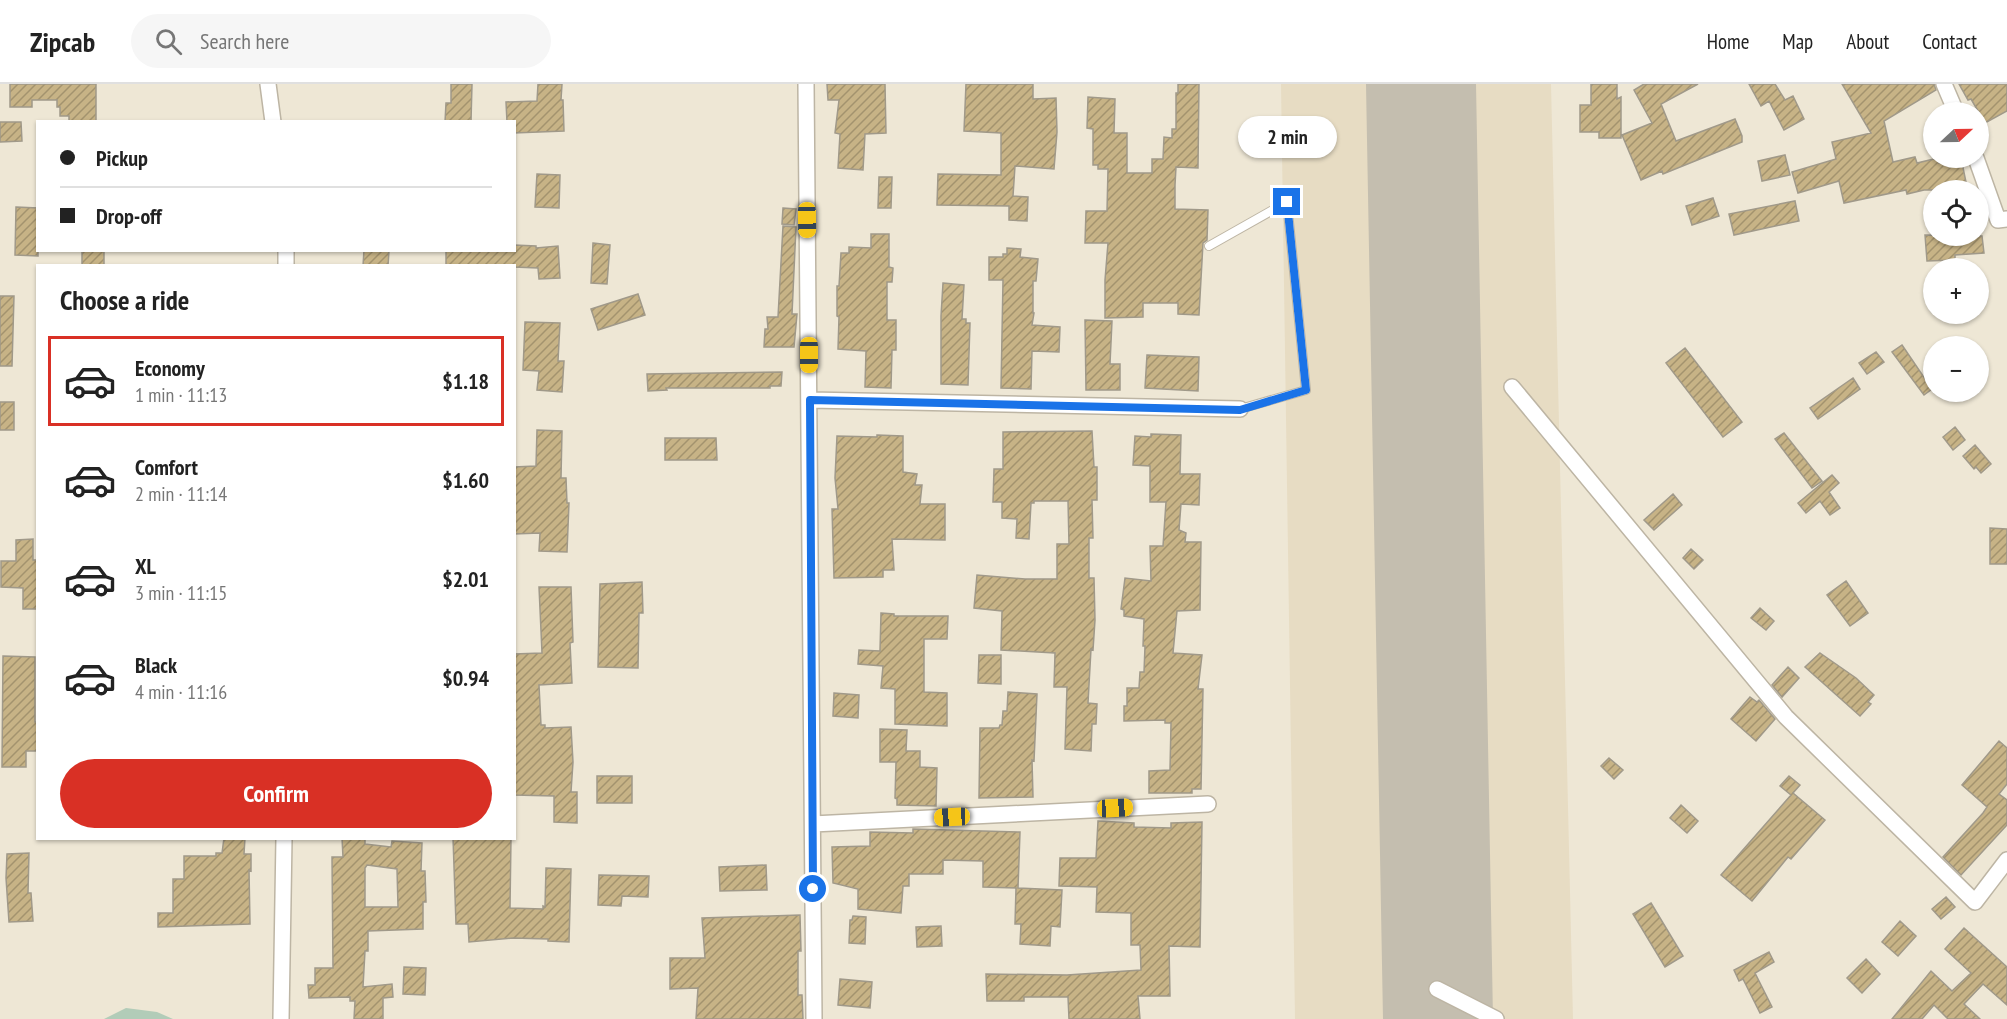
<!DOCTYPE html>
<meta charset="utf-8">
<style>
body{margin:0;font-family:"PT Sans Narrow",sans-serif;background:#f6f6f6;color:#222;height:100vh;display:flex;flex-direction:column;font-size:22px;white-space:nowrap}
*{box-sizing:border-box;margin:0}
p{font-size:20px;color:#767676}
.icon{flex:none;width:33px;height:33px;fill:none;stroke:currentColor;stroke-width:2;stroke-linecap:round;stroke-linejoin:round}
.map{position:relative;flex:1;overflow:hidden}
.panel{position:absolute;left:36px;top:180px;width:480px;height:576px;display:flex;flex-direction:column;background:#fff;border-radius:0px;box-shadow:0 2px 4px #0004}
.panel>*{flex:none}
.hud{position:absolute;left:36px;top:36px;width:480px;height:132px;border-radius:0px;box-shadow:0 2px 4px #0004;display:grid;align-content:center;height:132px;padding:0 24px;background:#fff}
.needle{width:39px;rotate:68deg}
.tools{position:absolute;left:1923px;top:18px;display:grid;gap:12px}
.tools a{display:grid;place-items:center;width:66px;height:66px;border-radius:50%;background:#fff;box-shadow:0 2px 4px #0004;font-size:30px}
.end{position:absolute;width:27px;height:27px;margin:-14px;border:8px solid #1a73e8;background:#fff;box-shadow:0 0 0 3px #fff}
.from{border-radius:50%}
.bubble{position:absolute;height:42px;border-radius:21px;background:#fff;box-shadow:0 2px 4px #0004;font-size:20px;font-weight:600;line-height:42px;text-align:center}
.car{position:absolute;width:18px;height:36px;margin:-18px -9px;border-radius:8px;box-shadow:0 0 4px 2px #0007;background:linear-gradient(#f5c518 24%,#345 0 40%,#f5c518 0 76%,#345 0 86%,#f5c518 0)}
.hud b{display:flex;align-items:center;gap:21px;height:57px;font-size:22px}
.hud b+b{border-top:2px solid #e0e0e0}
.hud i{width:15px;height:15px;background:#222}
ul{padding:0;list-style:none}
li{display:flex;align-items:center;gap:18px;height:90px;margin:0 12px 9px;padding:0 12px;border:3px solid transparent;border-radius:0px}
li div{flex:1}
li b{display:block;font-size:22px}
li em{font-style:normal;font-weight:600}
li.on{border-color:#d93025}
li>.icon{width:54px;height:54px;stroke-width:1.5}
h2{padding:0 24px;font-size:27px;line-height:72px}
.primary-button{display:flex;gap:12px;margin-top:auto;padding:12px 24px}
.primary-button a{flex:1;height:69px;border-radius:36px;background:#d93025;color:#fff;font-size:24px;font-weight:600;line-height:69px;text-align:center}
header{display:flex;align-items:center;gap:36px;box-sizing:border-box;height:84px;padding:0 30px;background:#fff;border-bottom:2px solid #e0e0e0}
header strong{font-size:28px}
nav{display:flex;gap:33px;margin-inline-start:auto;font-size:21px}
.search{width:420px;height:54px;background:#f6f6f6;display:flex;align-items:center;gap:15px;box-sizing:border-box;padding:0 21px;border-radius:33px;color:#767676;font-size:22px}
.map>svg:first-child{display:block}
.built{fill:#e7dcc3}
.pitch{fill:#b2ccb8}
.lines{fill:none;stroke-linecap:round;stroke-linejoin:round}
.runway{stroke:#c4beaf;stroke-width:110}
.building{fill:url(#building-hatch);stroke:#a09989;stroke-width:1.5;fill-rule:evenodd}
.service-casing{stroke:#bdb5a4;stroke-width:10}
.minor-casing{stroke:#bdb5a4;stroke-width:18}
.service{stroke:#fff;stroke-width:8}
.minor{stroke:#fff;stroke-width:15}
.route{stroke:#1a73e8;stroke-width:8}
</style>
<header>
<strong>Zipcab</strong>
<div class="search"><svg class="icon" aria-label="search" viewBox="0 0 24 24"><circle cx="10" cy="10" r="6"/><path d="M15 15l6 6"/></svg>Search here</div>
<nav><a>Home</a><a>Map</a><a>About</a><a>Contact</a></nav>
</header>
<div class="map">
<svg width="2007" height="935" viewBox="0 0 2007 935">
<defs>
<pattern id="building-hatch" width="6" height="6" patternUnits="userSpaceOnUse" patternTransform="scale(1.5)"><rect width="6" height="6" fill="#c7b386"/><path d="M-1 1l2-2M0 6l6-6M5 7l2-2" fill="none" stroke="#a3936e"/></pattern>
</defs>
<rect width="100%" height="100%" fill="#eee7d5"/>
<!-- built -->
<path class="built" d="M1281,0H1551L1573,935H1295Z"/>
<!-- pitch -->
<path class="pitch" d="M126,924L157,928L173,935H104Z"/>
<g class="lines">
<!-- runway -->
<path class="runway" d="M1421,0L1438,935"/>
</g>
<!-- building -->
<path class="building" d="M10,0H96V38H69V32H60V23H57V16H32V23H10Z
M451,0H472L471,38H445L446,19H451Z
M538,0H562L561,16H563L564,47L514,49V38H507L506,18L537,17Z
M827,0H885L886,49L865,50L863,86L838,84L840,50L835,49L839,16H828Z
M966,0H1033V15L1056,14L1057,48L1054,85L1015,82L1013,112L1028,113L1027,137L1009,136V122L937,121L938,90L1001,91V49L964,47Z
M1178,0H1199L1198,84L1176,83L1175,101V125L1208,126L1207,156L1203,159L1199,231L1178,230V219H1143V233L1105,234V196L1108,159H1085L1086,127H1107L1108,85H1098V81H1093V45L1087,44L1088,13L1115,15L1114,49H1127V89H1152V75H1163L1164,53L1172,54V45H1176V9H1178Z
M1591,0H1617V15L1621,13V54H1599V48H1580V21H1591Z
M1644,0H1698L1661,20L1676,57L1735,35L1742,52V58L1663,90L1662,87L1641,96L1622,51L1652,39L1634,6Z
M1749,0H1775L1785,16L1793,12L1804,35L1784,46L1769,17L1761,22Z
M1842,0H1934L1936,6L1884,37L1893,78L1915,73L1917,79L1938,74L1939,79L1961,74L1967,103L1949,106H1924L1907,110L1906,106L1844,119L1839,97L1798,109L1792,88L1836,75L1832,58L1871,49Z
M1959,0H2007V27L1985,39L1971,15L1968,16Z
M0,38H21L22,57L0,58Z
M1785,71L1790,91L1762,97L1758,77Z
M537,90L560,91L559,124L535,123Z
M879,93H892L891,124H878Z
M1713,114L1719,132L1692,141L1686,122Z
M1795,117L1799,137L1734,151L1729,130Z
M16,123L38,124V172L15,171Z
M783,124L796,125L794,141L782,140Z
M783,142L796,143L792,230H797L794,263H764L765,245H768L767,233H778Z
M871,150H889V183L893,184L892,198H887V236H896V266H892L891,304L865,303L866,267L838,265L839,233L837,232V202H839L841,169H849V163L871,164Z
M1925,151L1982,152L1984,169L1955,171V176L1927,177Z
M593,159L610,161L607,200L591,199Z
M514,161L536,162V164L558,162L560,194L539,195L538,184L514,183V182H446V166H514Z
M1007,164L1021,165L1020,173L1038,175L1036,197H1033V229H1034L1032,241L1060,243L1059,268L1032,267L1031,305L1001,304L1003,196H989V173H1003V170H1007Z
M82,166H104V182H82Z
M364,166L389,167L388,182H363Z
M943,199L964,201L962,235H966V239H970L968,301L941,300V232Z
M638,210L645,231L598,246L591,225Z
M0,212H14L12,282H0Z
M1085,236L1112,237L1110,280H1120V306H1086Z
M525,238L560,239L558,277H564L562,308L537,306L539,287L523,286Z
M1902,261L1932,305L1924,311L1892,268Z
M1685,264L1742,338L1723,353L1666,279Z
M1876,268L1884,278L1867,290L1859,279Z
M1147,271L1199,273L1198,307L1145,304Z
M782,288L781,302H770V304H666L667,306L648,307L647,290Z
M1853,294L1860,305L1818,335L1810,324Z
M0,318H14V346H0Z
M1955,343L1965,356L1953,366L1943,353Z
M537,346L562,347L561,394H566L567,419H569L567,468L539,467L540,449L514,450V383L536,382Z
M1092,347L1094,383H1097V416H1092L1093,454H1089V494H1094L1095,536L1093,566L1091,565L1088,619L1097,620L1096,640H1092L1091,667L1065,665L1067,603H1054L1055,569L1001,566L1002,527L974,524L977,491L1025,495H1057V460H1069L1068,417H1034V419H1031L1029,455L1016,454L1017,435L1002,434V418H993L994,385H1003V348Z
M1784,349L1822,397L1812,404L1775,355Z
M1151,350L1181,351L1180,390H1200L1199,421L1181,420L1179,446L1186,449L1185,458H1201L1200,526L1177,527L1173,569L1202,571L1198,605H1203L1201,705H1192V709H1149V687L1170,686L1171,639H1165V636L1124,637V622H1127V604H1139L1140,588H1144L1145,562H1143L1144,535L1124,532V526L1121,525L1125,494L1151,497L1150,462H1163L1166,418H1150V382L1133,381L1135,352L1151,353Z
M877,351L903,352V388L917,390L915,401H922L920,420H945V456L892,455L894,486H883V493L834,494L832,425H838L835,394L837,352L877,353Z
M665,354H716L717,376H665Z
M1975,361L1991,380L1981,389L1976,383L1974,385L1963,372Z
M1832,391L1839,399L1829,408L1840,424L1830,431L1820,417L1806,429L1798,419Z
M1673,410L1682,421L1654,446L1644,436Z
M1990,444L2007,445V480H1990Z
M33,455V476H38V525H23V504L1,503V477H16V456Z
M1691,465L1703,476L1694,485L1683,474Z
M1846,497L1868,529L1850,542L1827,511Z
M642,498L643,529H639L638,584L598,583L600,500Z
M539,503H571L573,558L570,559L572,599L539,601L541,641H545V644L571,643L573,678L571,708H577V739L554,738V712L514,711V570L542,569Z
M1760,524L1774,537L1766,546L1751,534Z
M881,529L894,530V532H948L947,555H924V608L947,609V642L895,640V605L881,604L883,582L858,580L859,566L880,567Z
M1820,569L1856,594L1874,611L1868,618L1871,620L1860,632L1805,583Z
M979,571H1001V600L978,599Z
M3,572L35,573V638H38V667H26V683H2Z
M1788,583L1799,594L1782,613L1772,601Z
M1008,608L1037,610L1034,677L1032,676L1033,713L979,714L980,644H999L1000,641H1002L1003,627H1007Z
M834,609L859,611L858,634L833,632Z
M1750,613L1757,618L1759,616L1775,635L1756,657L1731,635Z
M880,645L907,646L906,667H920V683L937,684L936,722L897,721V715L895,714L896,678H880Z
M1999,657L2007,664V700L1999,710L2007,716V741L1961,791L1943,773L1983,729L1987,723L1962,701Z
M1609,674L1623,686L1614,695L1601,682Z
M597,692H632V719H597Z
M1789,692L1800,701L1793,709L1825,736L1791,775L1788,773L1752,817L1721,791L1791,711L1780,702Z
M1681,721L1698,737L1687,749L1670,734Z
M1098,737L1134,739V743L1171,744V739L1202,738L1200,863L1169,862L1170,912H1138L1140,935H1069L1068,913H1024V917H987L986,890L1067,891L1141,886L1140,861H1131V829L1096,828L1097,803L1059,802L1060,774H1096Z
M913,745L1020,748L1018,804L1062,806L1060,843L1051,842L1050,862L1020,860L1021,840H1015L1016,804L983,803V777L943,776V790H909V802H903L901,829L858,825V805L833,799L832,763L870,762V748L913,749Z
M224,754H245L244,770H251V787L249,786L250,840L158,843V829H173V795H184V772H216V769H222Z
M342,754H365V760L391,763L392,757L422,759L421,787H425L426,818H423V845L368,847V867H365L363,903L392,900L393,913L383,914V935H354L355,917H350V913L309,914L308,901H315V884H333L332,773H343ZM367,781L397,785L398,823H365V784Z
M453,754H511L510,824L543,825V822L545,823L546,784L571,785L569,858L548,857V855L513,854L469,858L468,840H456Z
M29,769L28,809H31L33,837L9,838L6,794L7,770Z
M766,781L767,806L720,807L719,783Z
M599,791L649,792L648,813L622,812L621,822L598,821Z
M1946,813L1955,823L1941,835L1932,825Z
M1651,819L1683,872L1665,883L1633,830Z
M800,831L801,867H798V911H802L803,935H696L698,904L670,905V874H705L702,834Z
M853,832L866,833L865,860L849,859L850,836H852Z
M1900,837L1916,852L1898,872L1882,858Z
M941,842L942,862L917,863L916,843Z
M1964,844L2007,883V921L1983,900L1964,920L1980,935H1948L1934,921L1922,935H1892L1931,887L1952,907L1971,889L1945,865Z
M1769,868L1774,878L1755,889L1772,923L1760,929L1743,895L1739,897L1734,886Z
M1866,875L1880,890L1862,909L1847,894Z
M404,883L426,884L425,911L403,910Z
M840,895L872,898L870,924L838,921Z"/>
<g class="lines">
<defs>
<path id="service" d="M1209,162L1287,118L1306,306L1240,325"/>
<path id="minor" d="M268,0L273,38
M806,0L814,935
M1944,0L1956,28
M1976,74L1998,136L2007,135
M286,166V182
M1512,303L1786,633L1975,818L2007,776
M810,316L1240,325
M813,740L1208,720
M1437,905L1496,935
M281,935L284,754"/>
</defs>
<!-- service casing -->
<use href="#service" class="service-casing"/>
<!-- minor casing -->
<use href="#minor" class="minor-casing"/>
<!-- service -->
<use href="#service" class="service"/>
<!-- minor -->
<use href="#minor" class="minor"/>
</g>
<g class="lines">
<!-- route -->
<path class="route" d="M813,805L810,316L1240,326L1306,306L1287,118"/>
</g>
</svg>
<div class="tools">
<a><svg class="needle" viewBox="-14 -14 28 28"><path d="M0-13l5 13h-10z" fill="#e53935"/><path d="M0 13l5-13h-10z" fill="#767676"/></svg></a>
<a><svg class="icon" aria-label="locate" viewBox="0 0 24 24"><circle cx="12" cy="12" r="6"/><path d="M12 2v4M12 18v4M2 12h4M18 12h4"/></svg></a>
<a>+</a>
<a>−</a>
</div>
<i class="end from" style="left:813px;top:805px"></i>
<i class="end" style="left:1287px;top:118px"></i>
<div class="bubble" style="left:1238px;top:32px;width:99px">2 min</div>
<i class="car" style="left:807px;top:136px;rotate:179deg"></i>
<i class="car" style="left:809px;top:271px;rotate:180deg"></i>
<i class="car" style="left:1115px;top:724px;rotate:87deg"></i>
<i class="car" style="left:952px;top:733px;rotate:267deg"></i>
<div class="hud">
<b><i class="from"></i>Pickup</b>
<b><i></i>Drop-off</b>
</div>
<section class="panel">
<h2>Choose a ride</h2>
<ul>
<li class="on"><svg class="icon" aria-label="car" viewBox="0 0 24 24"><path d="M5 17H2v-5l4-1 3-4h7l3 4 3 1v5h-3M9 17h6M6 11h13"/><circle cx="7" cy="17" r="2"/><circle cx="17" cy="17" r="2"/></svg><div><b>Economy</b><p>1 min · 11:13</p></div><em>$1.18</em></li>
<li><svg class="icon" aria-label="car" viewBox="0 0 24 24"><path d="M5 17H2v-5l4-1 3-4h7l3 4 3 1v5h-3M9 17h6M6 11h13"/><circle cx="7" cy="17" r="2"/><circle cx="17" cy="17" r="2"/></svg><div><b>Comfort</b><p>2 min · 11:14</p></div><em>$1.60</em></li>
<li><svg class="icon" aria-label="car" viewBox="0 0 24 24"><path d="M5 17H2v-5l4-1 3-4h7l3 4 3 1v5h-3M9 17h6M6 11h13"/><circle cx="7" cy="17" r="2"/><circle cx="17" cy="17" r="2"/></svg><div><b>XL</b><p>3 min · 11:15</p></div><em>$2.01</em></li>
<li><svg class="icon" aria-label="car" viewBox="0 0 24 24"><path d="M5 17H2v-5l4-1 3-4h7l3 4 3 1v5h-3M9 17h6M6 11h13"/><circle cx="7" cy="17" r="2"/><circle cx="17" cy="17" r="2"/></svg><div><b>Black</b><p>4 min · 11:16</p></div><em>$0.94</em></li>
</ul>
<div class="primary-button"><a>Confirm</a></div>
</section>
</div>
